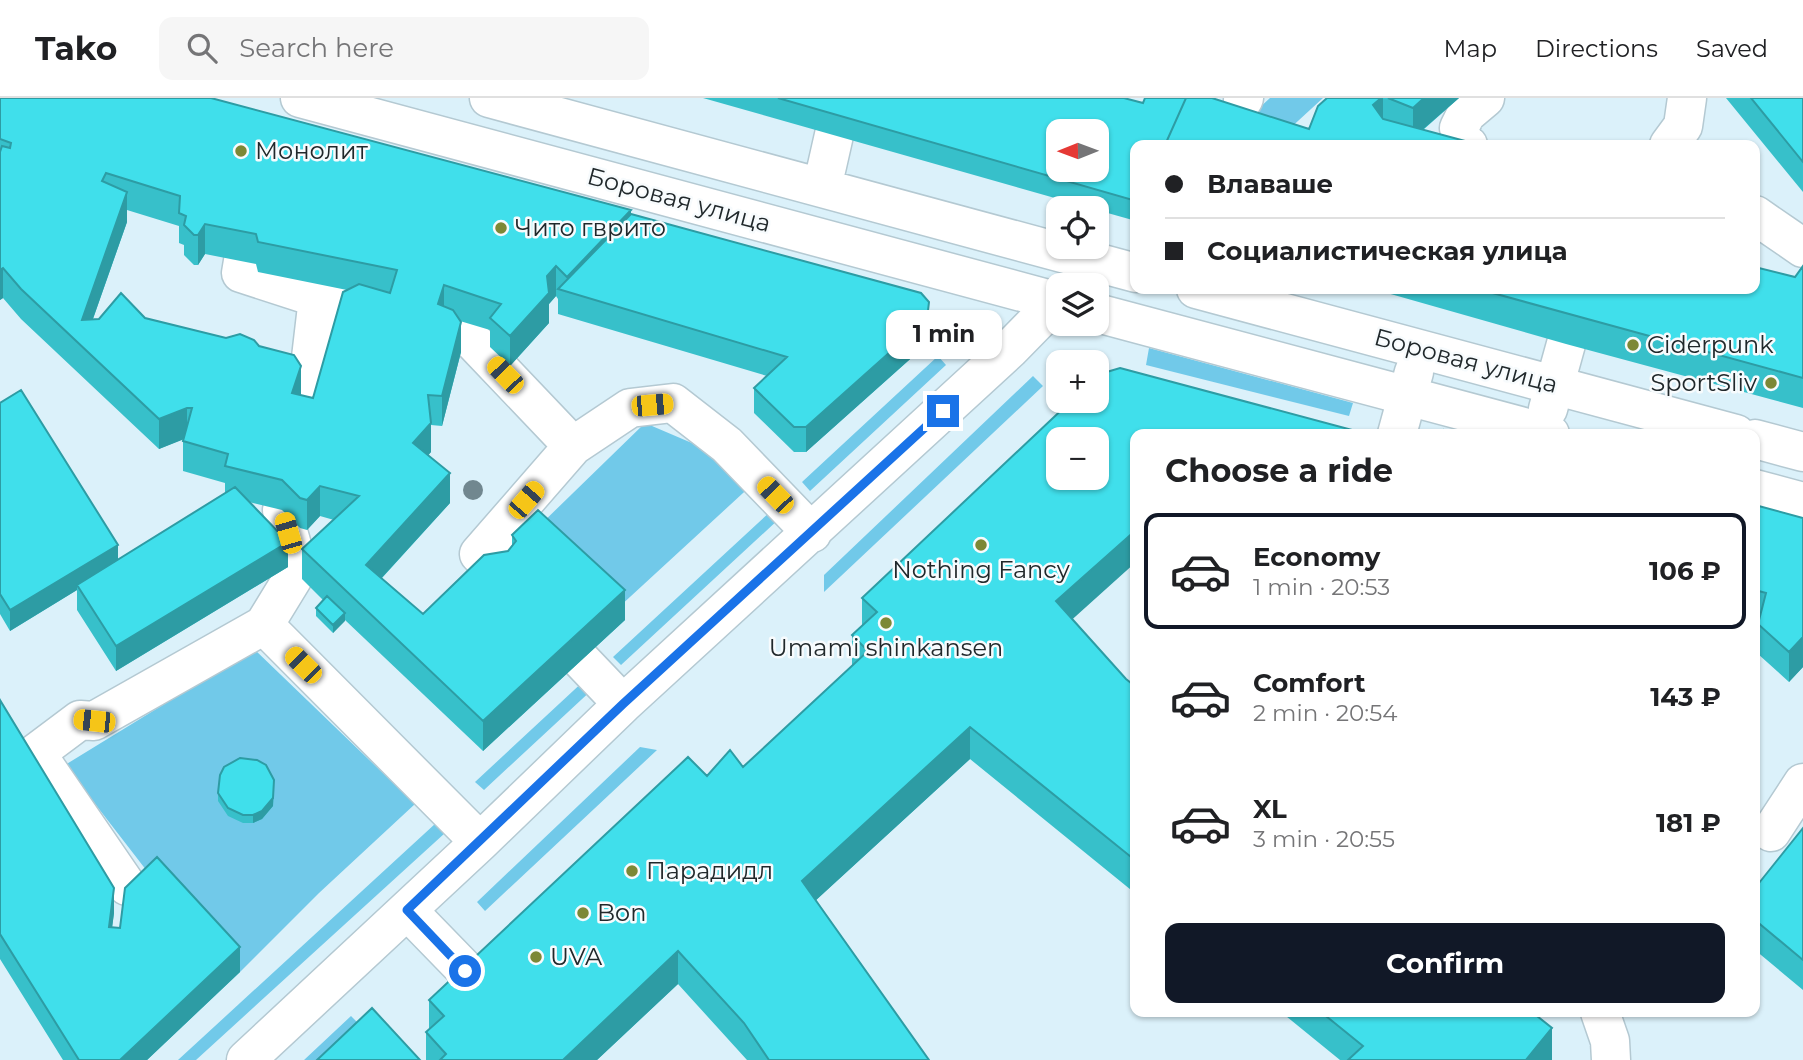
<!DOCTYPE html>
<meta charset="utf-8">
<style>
body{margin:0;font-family:Montserrat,sans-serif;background:#f6f6f6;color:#202124;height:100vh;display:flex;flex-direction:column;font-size:26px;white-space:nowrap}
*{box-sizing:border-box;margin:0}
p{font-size:23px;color:#757577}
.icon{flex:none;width:38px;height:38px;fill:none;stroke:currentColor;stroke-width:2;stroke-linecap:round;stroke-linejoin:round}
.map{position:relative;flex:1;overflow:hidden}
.details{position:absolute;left:1130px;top:331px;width:630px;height:588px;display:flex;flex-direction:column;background:#fff;border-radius:14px;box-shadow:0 2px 5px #0004}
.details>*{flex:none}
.hud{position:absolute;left:1130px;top:42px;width:630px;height:154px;border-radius:14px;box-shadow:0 2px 5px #0004;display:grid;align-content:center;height:154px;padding:0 35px;background:#fff}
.needle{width:46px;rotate:269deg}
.tools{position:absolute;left:1046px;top:21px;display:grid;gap:14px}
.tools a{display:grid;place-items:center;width:63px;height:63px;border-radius:14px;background:#fff;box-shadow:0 2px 5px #0004;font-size:35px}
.end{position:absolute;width:32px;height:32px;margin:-16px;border:9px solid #1a73e8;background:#fff;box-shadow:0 0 0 4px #fff}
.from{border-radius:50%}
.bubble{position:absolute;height:49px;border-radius:14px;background:#fff;box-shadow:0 2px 5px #0004;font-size:23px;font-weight:700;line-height:49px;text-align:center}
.car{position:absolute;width:21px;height:42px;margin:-21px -10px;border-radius:9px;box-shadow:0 0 5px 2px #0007;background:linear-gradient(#f5c518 24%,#345 0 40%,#f5c518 0 76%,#345 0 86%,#f5c518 0)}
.hud b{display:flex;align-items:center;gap:24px;height:66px;font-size:26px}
.hud b+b{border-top:2px solid #e0e0e0}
.hud i{width:18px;height:18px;background:#202124}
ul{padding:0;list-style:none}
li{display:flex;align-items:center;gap:21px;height:116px;margin:0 14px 10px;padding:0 21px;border:4px solid transparent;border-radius:14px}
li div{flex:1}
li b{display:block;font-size:26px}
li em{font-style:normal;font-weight:700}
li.on{border-color:#111827}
li>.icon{width:63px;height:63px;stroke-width:1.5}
h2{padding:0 35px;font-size:32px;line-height:84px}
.button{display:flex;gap:14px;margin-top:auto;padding:14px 35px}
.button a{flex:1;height:80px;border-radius:14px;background:#111827;color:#fff;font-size:28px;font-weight:700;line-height:80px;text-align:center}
header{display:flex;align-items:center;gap:42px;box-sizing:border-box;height:98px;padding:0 35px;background:#fff;border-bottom:2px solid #e0e0e0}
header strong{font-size:33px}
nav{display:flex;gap:38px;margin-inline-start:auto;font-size:24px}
.search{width:490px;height:63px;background:#f6f6f6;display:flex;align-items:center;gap:18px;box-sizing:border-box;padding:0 24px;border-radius:14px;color:#757577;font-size:26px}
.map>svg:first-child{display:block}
.green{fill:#71c9e9}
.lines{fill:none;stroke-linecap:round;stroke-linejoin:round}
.minor-casing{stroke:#b4c9d2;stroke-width:41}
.minor{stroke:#fff;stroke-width:38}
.tree{fill:#71878f}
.wall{fill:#37c0ca;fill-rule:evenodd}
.shaded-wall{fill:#2d9ca4}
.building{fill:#40dfeb;stroke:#2d9ca4;stroke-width:2;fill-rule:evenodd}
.route{stroke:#1a73e8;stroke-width:9}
.poi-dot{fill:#7c8836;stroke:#f7fbfd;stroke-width:2.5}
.labels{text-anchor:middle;stroke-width:5;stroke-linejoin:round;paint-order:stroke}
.poi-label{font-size:24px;fill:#20282b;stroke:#f7fbfd;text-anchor:start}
.street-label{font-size:24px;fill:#20282b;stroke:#f7fbfd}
</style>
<header>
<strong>Tako</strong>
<div class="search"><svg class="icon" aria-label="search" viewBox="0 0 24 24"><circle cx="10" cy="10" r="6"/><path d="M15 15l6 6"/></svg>Search here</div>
<nav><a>Map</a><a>Directions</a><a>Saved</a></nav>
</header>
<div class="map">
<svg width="1803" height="962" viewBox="0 0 1803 962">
<rect width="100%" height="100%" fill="#dbf1fa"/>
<!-- green -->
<path class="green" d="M1270,0H1323L1286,34L1246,22Z
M1149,250L1353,305L1349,318L1146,267Z
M938,258L946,267L810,393L802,384Z
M1033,278L1043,288L824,494V477Z
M645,325L734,363L755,384L618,510L535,432Z
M772,412L780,420L621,567L613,559Z
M254,551L415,706L319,795L240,874L150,777L65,667Z
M587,580L595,589L484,692L475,684Z
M640,649L657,652L485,813L477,804Z
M436,725L445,735L196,962H178Z
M351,918L363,930L329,962H304Z"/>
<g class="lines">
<defs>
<path id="minor" d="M300,0L1059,204
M489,0L1136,175
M1243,2L1244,0
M1468,47L1464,45L1459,30L1466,16L1485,0
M1669,47L1683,28L1687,0
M822,90L834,37
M1755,117L1803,150
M243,163L241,175L318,200L393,210
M1196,191L1736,336
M1097,215L1550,336
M442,226L472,242L573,348
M1548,311L1566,246
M303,328L318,200
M1397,336L1414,274
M1755,341L1803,354
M1755,391L1803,404
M508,483L479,456L573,348L630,310L673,305L727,347L812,435
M264,527L294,478L295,458L282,412
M581,562L623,606
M1771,734L1803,685
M127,788L36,655L80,622L94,623L264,527L480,744
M407,812L480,887
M1600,914L1610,943L1611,962
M246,962L480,744L623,606L1010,251L1059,201"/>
</defs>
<!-- minor casing -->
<use href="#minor" class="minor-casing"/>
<!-- minor -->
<use href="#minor" class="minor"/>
</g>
<!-- trees -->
<circle class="tree" cx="473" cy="392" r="10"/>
<!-- wall -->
<path class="wall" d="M0,0L631,116L929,229L927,246L806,354H794L754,315V290L767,278L558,216V201L556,198L549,206V225L510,268L490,249V232L460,223L461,254L442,328L431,327V354L428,357L450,405L382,480L423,516L508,453L512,448V437L625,522L483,653L345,522L333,535L316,518V510L323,502L302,481V451L334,422L320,418L307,432L300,430L282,412L249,404L288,469L116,573L77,512V492L10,533L0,516V305L118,462L225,395V385L183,373V341L159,351L21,221L3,200L0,202ZM127,112L179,128V145L184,147V157L194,167H198L205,156L256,166L258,174L347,192L313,300L301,297L259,248L145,220L93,221L127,124Z
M703,0H1124L1143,5L1309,31L1327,0H1459L1423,32L1136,47V123L1097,112V110H1090Z
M1726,0H1803V94Z
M1803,168V310L1566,246L1373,191H1755L1795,179Z
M1136,336L1072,521L1126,581L1136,589V796L970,661L816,802L929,962H747L678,886L597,962H426V934L429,931V902L707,678L743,669L852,568V537L862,529V500Z
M1755,407L1803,420V569L1789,584L1758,556L1759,523L1755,522Z
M0,602L114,815L112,829L240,874L147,962H63L0,861Z
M274,690L273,708L262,721L253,725H243L228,718L218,703V695Z
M1803,730V892L1755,852V790Z
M1281,914H1532L1552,962H1340Z"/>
<!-- shaded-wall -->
<path class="shaded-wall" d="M1381,0H1383V28L1373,7Z
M1424,0H1459L1413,40V10Z
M127,94V124L83,249L82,222Z
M631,112V142L567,194V179Z
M205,126V156L198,167V137Z
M556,168V198L549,206V225L510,268V238L547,178Z
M3,170V200L0,202V172Z
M444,187V217L438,206Z
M929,204V229L927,246L806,354V329Z
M461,224V254L442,328V298Z
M301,268V297L292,295Z
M187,310V340L159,351V321Z
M431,325V354L413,375V345Z
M450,375V405L366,497V467Z
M320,388V418L307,432V402Z
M1136,432V464L1056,536V503Z
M288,444V469L116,573V548Z
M118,447V467L77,487V492L10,533V512Z
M625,492V522L483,653V623Z
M345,515V523L333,535V527Z
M1803,539V569L1789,584V554Z
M970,629V661L802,815V783Z
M274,682L273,708L262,721L253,725V717Z
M114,790V815L109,854V829Z
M240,849V874L147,962H120Z
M678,853V886L597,962H563Z
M1552,930V962H1526Z"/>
<!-- building -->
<path class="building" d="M0,0H211L631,112L567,179L556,168L547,178L549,195L510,238L490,220L501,206L444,187L438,206L453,212L461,224L442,298L428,297L431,325L413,345L450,375L366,467L423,516L484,457L508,453L516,443L512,437L538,412L625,492L483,623L302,451L359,398L320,388L307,402L300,400L282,382L225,368L228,356L183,343L192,310H187L159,321L21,191L3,170L0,172V54L2,48L10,50L11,45L0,41ZM106,75L180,98L179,115L186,118L184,127L194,137H198L205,126L256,136L258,144L397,172L390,195L359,186L343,194L313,300L292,295L301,268L294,257L259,248L254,242L240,236L226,240L145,220L121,195L99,221L82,222L127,94L102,83Z
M778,0H1124L1143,5L1145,0H1186L1165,47H1136V103ZM1059,33H1097V72H1059Z
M1186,0H1212L1309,31L1318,8L1327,0H1381L1373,7L1383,21L1480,47H1165Z
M1388,0H1424L1413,10Z
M1751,0H1803V64Z
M631,116L921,195L929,204L927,221L806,329H794L754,290L787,259L558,191Z
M1803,168V280L1478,191H1755V169L1795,179Z
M1120,270L1367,336H1136V432L1056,503L1126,581L1136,589V763L970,629L802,783L929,962H769L744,925L678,853L563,962H440L446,956L426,934L444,918L429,902L688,659L707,678L730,652L743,669L868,553L852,537L877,514L862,500L1071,303H1097V278L1100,276ZM1059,341H1097V380H1059Z
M21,292L118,447L10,512L0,496V305Z
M1444,332L1460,336H1443Z
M235,389L288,444L116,548L77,487Z
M1755,407L1803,420V539L1789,554L1758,526L1766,495L1755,492Z
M327,498L345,515L333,527L316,510Z
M0,602L114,790L109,829L120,830L125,790L157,759L240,849L120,962H79L0,836Z
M240,660L257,662L266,667L274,682L273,700L262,713L253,717H243L228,710L218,695L220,677L224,669Z
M1803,730V862L1755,822V790Z
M372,910L420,962H317Z
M1321,914H1532L1552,930L1526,962H1348L1363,948Z"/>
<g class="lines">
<!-- route -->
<path class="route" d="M465,873L407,812L623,606L943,313"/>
</g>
<!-- markers -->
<g class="poi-dot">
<circle cx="241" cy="53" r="7"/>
<circle cx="501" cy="130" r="7"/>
<circle cx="1633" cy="247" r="7"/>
<circle cx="1771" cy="285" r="7"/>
<circle cx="981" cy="447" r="7"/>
<circle cx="886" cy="525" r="7"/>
<circle cx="632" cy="773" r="7"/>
<circle cx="583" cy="815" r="7"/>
<circle cx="536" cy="859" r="7"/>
</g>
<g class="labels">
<!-- poi labels -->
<g class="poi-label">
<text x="255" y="61">Монолит</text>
<text x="515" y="138">Чито гврито</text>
<text x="1647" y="255">Ciderpunk</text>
<text x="1757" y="293" text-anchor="end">SportSliv</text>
<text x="981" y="480" text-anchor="middle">Nothing Fancy</text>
<text x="886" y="558" text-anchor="middle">Umami shinkansen</text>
<text x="646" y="781">Парадидл</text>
<text x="597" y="823">Bon</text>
<text x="550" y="867">UVA</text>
</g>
<!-- street labels -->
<g class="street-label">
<text transform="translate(679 102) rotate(15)" y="8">Боровая улица</text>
<text transform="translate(1466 263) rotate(15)" y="8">Боровая улица</text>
</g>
</g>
</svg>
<div class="tools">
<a><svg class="needle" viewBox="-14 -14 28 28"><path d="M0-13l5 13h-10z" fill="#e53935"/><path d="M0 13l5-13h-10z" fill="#757577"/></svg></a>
<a><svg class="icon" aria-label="locate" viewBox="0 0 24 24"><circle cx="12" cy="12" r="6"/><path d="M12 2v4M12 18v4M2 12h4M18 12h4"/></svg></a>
<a><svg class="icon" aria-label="layers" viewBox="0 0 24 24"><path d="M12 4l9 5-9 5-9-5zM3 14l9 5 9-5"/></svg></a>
<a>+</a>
<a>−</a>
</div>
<i class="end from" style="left:465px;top:873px"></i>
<i class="end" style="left:943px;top:313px"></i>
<div class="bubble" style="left:886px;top:212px;width:116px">1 min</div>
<i class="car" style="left:505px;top:277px;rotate:316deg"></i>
<i class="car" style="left:652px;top:307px;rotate:85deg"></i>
<i class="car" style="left:775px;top:397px;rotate:316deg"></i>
<i class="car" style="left:526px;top:402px;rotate:41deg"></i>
<i class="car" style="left:288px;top:435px;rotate:344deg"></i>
<i class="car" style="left:303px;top:567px;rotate:315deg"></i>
<i class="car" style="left:94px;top:623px;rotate:276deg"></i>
<div class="hud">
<b><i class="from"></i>Влаваше</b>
<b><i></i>Социалистическая улица</b>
</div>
<section class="details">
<h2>Choose a ride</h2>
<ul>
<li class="on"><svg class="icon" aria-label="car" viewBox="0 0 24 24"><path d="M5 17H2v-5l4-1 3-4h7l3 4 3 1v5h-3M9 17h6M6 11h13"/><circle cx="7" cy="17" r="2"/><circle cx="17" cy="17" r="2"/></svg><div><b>Economy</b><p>1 min · 20:53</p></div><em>106 ₽</em></li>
<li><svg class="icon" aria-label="car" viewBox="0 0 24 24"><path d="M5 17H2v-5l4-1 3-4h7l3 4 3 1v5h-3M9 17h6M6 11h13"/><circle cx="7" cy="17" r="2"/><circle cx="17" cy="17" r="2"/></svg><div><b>Comfort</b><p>2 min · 20:54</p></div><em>143 ₽</em></li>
<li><svg class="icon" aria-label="car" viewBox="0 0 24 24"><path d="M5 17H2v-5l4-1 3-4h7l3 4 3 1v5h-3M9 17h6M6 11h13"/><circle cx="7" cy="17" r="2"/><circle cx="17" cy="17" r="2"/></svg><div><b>XL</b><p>3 min · 20:55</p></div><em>181 ₽</em></li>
</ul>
<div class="button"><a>Confirm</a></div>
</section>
</div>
